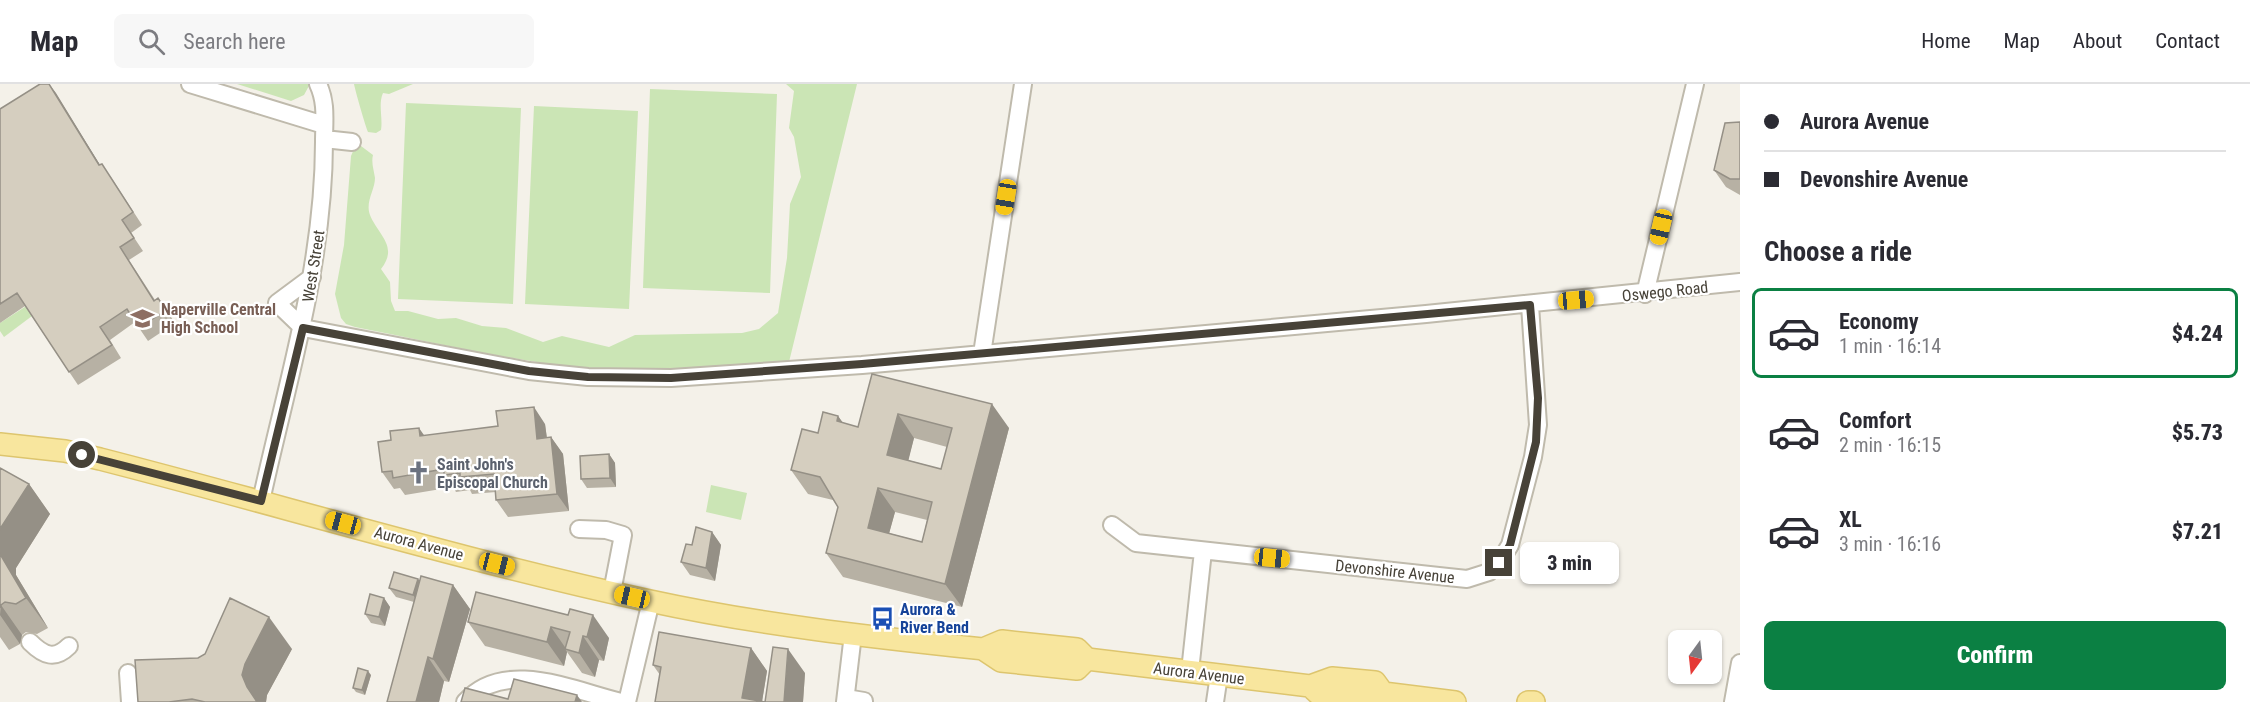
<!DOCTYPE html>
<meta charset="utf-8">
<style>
body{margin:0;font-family:"Roboto Condensed",sans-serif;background:#f7f7f7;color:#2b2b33;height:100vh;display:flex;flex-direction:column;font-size:22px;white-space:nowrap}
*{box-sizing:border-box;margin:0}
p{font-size:20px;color:#7c7c81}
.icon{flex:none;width:33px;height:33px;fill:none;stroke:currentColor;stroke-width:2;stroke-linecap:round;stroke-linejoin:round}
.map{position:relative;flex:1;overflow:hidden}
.drawer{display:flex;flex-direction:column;background:#fff;width:510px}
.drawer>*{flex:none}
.guide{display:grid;align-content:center;height:132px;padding:0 24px;background:#fff}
.needle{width:39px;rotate:195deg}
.buttons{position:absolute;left:1668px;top:546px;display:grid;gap:12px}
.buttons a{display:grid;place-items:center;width:54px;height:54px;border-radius:9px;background:#fff;box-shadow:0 2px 4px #0004;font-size:30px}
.end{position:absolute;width:27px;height:27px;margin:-14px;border:8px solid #474238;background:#fff;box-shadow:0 0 0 3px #fff}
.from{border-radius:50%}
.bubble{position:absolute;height:42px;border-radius:9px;background:#fff;box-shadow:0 2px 4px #0004;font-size:20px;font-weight:800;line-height:42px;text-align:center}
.car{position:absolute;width:18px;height:36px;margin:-18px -9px;border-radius:8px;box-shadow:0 0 4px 2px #0007;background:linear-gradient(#f5c518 24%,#345 0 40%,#f5c518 0 76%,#345 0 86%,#f5c518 0)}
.guide b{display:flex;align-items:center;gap:21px;height:57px;font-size:22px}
.guide b+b{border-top:2px solid #e1e1e2}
.guide i{width:15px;height:15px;background:#2b2b33}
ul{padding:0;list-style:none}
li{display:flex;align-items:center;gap:18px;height:90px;margin:0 12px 9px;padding:0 12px;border:3px solid transparent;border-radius:9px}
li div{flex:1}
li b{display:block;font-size:22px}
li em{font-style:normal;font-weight:800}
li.selected{border-color:#0b8043}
li>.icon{width:54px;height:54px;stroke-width:1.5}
h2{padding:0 24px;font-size:27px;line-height:72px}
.cta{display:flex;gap:12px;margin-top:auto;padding:12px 24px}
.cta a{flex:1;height:69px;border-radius:9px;background:#0b8043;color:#fff;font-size:24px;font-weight:800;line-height:69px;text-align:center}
header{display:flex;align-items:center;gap:36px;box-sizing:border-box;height:84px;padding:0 30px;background:#fff;border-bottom:2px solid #e1e1e2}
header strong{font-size:28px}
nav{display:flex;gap:33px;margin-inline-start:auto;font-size:21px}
.search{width:420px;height:54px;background:#f7f7f7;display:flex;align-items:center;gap:15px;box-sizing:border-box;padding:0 21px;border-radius:9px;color:#7c7c81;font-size:22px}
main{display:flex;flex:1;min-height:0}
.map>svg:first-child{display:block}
.green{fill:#cbe5b5}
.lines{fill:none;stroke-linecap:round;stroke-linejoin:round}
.minor-casing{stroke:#bfbaac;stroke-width:20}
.major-casing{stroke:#ddc56e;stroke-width:24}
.minor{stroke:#fff;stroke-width:16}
.major{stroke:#f8e69e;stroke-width:21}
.wall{fill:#b7b1a4;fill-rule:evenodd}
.shaded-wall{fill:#959086}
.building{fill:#d5cebf;stroke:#959086;stroke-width:1.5;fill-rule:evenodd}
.route{stroke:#474238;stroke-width:8}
.labels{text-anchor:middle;stroke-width:4.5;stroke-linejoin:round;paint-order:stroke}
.street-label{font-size:16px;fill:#474238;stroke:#fff}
.education-label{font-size:16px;font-weight:bold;fill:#785e54;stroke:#fff;text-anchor:start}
.worship-label{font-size:16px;font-weight:bold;fill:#5b616d;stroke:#fff;text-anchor:start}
.transit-label{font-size:16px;font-weight:bold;fill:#164399;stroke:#fff;text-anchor:start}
</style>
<header>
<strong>Map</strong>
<div class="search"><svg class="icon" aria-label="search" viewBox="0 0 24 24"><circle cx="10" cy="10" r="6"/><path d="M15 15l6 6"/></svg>Search here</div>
<nav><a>Home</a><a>Map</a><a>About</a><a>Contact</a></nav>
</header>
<main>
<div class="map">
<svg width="1740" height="618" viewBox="0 0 1740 618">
<rect width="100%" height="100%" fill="#f4f1e9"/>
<!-- green -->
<path class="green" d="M237,0H310L304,11L291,17Z
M354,0H413L389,10L383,9C378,20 383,34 381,46L376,49L368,48C366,44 355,6 354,0Z
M786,0H857L789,278C736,283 682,290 629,288C537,283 446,261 355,243L346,240L341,234L335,210L344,161L351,72L354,65L361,62L373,71C371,79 374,86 375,94C375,106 365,118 370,131C378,151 399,162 381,185L390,198L391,217L395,227H408L438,235L456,234L482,242L506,244L543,258L562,252L609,263L635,251L742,249L759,245L778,229L787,174L790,120L801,93L794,53L789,44L794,7Z
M650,5L777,10L770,209L643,204Z
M406,19L521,24L513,220L398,215Z
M534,22L638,27L629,225L525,220Z
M34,217L40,226L4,253L0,247V239Z
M711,401L747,409L741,436L706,428Z"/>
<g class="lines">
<defs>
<path id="minor" d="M190,0L324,41
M324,55L352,58
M312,193L277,219L303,244L529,287L588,293L671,294L862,281L1426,230L1740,198
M1645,210L1695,0
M982,270L1023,0
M261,417C287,298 324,181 324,58C324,37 327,19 318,0
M1112,441L1136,459L1448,493L1467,495L1489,488L1499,479L1510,461L1533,373L1538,341L1530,221
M579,445L606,446L623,451L612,508
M30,558C44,572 55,576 69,562
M1190,587L1203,467
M128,589L130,618
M846,614L864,617
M465,618C504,574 572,606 621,618
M627,618L651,517
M845,618L853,550
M1215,618L1219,591
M1733,618L1740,579"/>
<path id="major" d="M0,360L65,367L100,375C283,422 465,477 650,517C760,541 872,553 983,565L1001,577L1077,585L1087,575
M983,565L1002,557L1077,565L1087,575L1310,602L1332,594L1375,598L1383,609
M1310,602L1322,613L1367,618
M1368,618L1383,609L1455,618
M1528,618H1534"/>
</defs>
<!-- minor casing -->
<use href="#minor" class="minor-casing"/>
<!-- major casing -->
<use href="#major" class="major-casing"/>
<!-- minor -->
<use href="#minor" class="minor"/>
<!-- major -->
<use href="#major" class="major"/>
</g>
<!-- wall -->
<path class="wall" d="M49,0L100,81L111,93L142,141L131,149L143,167L129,176L155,216L158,214L175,239L148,257L135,238L110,256L121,274L78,301L25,222L0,239V25Z
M1740,38V111L1726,103L1714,86Z
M872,290L1009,344L962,523L843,493L826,469L838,423L833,416L808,410L791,386L818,349L838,332L843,339L858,343ZM914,354L947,363L941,385L908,376ZM895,428L927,436L922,458L889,449Z
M545,340L547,354L551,353L563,370L569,427L508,433L496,416V408L472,410L470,406L456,408L453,403L405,411L400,404L394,405L382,388L424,352Z
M609,370L615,379L616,403L587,404L581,395Z
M0,384L29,400L50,430L16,484V491L48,544L37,550L26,548L22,551L20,560L9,566L0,553Z
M712,448L721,461L715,497L690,491L681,478L692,461Z
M418,495L420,498L453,501L470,525L449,598L444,597L439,618H387L414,518L396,513L389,504Z
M476,508L609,554L604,577L599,576L595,593L582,589L567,568L564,582L485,562L468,538Z
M384,514L390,523L385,542L371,539L365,530Z
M751,564L767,587L762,617L765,618L805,589L803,618H655L660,591L653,581Z
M292,565L267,611L266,618H138L198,574Z
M371,591L365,611L356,608L353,604Z"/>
<!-- shaded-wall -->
<path class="shaded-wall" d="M49,0L56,9L108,94L99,81Z
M992,320L1009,344L962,523L945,500Z
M534,323L545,340L549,371L537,355Z
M898,330L914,354L904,394L887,371Z
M838,332L855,356L837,337Z
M419,344L431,361L420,352Z
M551,353L563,370L569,427L557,410Z
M609,370L615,379L616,403L610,394Z
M29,400L50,430L16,484V491L48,544L26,514L0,470V445Z
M878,404L895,428L884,468L868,444Z
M712,448L721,461L715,497L706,484Z
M418,495L424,503L419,519L413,511Z
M453,501L470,525L449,598L433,575Z
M384,514L390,523L385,542L379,533Z
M1,521L22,551L20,560L0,531Z
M593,531L609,554L604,577L587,553Z
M269,533L292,565L267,611L266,618H257L247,603L242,591L245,580Z
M551,543L567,566L565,565L567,568L564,582L547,558Z
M583,552L599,576L595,593L579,569Z
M751,564L767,587L762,618L742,614Z
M788,565L805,589L803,618H784Z
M428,573L444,597L439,618H416Z
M368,587L371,591L365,611L362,606Z
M577,611L582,618H575Z"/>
<!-- building -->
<path class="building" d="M40,0H49L99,81L102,80L133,128L122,136L134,154L120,163L154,217L158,214L166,226L139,244L127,225L100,243L112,261L69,288L17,209L0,220V25Z
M1740,38V95H1730L1714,86L1725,39Z
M872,290L992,320L945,500L826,469L838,423L820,393L791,386L802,345L818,349L823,328L838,332L837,337L858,343ZM898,330L952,344L941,385L887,371ZM878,404L932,418L922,458L868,444Z
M534,323L537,355L551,353L557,410L496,416L494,390L460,393V389L444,391V385L393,394L392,387L382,388L378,358L391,356L390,347L419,344L420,352L498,342L496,327Z
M609,370L610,394L581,395L580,372Z
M0,384L29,400L0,445Z
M696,443L712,448L706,484L681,478L686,460L692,461Z
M0,470L26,514L16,520L5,518L1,521L0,524Z
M394,488L418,495L413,511L389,504Z
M421,492L453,501L433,575L428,573L416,618H387Z
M476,508L568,531L570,525L593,531L587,553L583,552L579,569L565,565L570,548L551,543L547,558L468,538Z
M370,510L384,514L379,533L365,530Z
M230,514L269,533L245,580L242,591L247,603L257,618H205L192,615L169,618H138L135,576L198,574L205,570Z
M659,548L751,564L742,614L765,618L773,563L788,565L784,618H655L661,583L653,581Z
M358,584L368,587L362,606L353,604Z
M514,595L577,611L575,618H461L465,604L508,615Z"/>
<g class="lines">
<!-- route -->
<path class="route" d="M82,371L261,417L303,244L529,287L588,293L671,294L862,280L1530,221L1538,314L1536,358L1510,461L1499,479"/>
</g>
<!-- icons -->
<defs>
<symbol id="school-bare" viewBox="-9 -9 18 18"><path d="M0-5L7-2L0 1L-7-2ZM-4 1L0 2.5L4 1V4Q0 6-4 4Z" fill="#8d6e63" stroke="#fff" stroke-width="2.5" paint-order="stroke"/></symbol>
<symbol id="church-bare" viewBox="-9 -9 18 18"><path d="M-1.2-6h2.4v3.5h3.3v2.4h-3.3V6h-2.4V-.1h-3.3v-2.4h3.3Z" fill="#6b7280" stroke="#fff" stroke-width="2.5" paint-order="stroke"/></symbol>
<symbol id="bus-bare" viewBox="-9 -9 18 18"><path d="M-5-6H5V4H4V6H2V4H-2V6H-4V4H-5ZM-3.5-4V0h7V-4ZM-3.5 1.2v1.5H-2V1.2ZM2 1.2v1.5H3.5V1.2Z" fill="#1a4fb4" stroke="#fff" stroke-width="2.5" paint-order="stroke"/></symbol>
</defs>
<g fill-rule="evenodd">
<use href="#school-bare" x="126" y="218" width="33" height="33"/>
<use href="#church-bare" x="402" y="372" width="33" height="33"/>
<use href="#bus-bare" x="866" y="518" width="33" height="33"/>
</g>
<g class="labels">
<!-- street labels -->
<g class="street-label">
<text transform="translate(313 182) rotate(-81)" y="6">West Street</text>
<text transform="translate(1665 207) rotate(-6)" y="6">Oswego Road</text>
<text transform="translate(419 459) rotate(15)" y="6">Aurora Avenue</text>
<text transform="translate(1395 487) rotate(6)" y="6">Devonshire Avenue</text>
<text transform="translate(1199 589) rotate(7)" y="6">Aurora Avenue</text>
</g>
<!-- education labels -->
<g class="education-label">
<text x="161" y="231">Naperville Central<tspan x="161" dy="18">High School</tspan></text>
</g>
<!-- worship labels -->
<g class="worship-label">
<text x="437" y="386">Saint John's<tspan x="437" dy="18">Episcopal Church</tspan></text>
</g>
<!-- transit labels -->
<g class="transit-label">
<text x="900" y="531">Aurora &amp;<tspan x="900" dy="18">River Bend</tspan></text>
</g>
</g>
</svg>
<div class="buttons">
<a><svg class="needle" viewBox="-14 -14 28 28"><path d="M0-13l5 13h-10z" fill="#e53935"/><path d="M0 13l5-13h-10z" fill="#7c7c81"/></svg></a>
</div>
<i class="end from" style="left:82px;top:371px"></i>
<i class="end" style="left:1499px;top:479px"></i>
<div class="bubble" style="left:1520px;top:458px;width:99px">3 min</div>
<i class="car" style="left:1006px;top:113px;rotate:189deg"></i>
<i class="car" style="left:1661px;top:143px;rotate:193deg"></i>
<i class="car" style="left:1576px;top:216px;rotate:85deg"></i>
<i class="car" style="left:343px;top:439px;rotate:285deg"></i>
<i class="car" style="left:1272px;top:474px;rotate:96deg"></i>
<i class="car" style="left:497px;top:480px;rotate:104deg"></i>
<i class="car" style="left:632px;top:513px;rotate:283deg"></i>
</div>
<section class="drawer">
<div class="guide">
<b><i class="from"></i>Aurora Avenue</b>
<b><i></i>Devonshire Avenue</b>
</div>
<h2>Choose a ride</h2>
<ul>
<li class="selected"><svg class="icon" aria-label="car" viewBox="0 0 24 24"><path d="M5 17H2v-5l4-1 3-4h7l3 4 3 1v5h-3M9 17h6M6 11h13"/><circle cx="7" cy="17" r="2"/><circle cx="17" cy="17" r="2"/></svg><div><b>Economy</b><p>1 min · 16:14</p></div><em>$4.24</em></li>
<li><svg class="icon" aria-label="car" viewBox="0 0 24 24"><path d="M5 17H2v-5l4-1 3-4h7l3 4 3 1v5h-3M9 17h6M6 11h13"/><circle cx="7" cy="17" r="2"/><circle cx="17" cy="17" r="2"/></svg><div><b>Comfort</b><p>2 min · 16:15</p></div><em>$5.73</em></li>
<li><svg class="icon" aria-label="car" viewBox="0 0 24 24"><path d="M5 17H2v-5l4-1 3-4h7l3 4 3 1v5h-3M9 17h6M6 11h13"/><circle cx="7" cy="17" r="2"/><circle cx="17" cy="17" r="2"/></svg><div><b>XL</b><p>3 min · 16:16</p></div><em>$7.21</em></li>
</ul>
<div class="cta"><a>Confirm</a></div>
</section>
</main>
